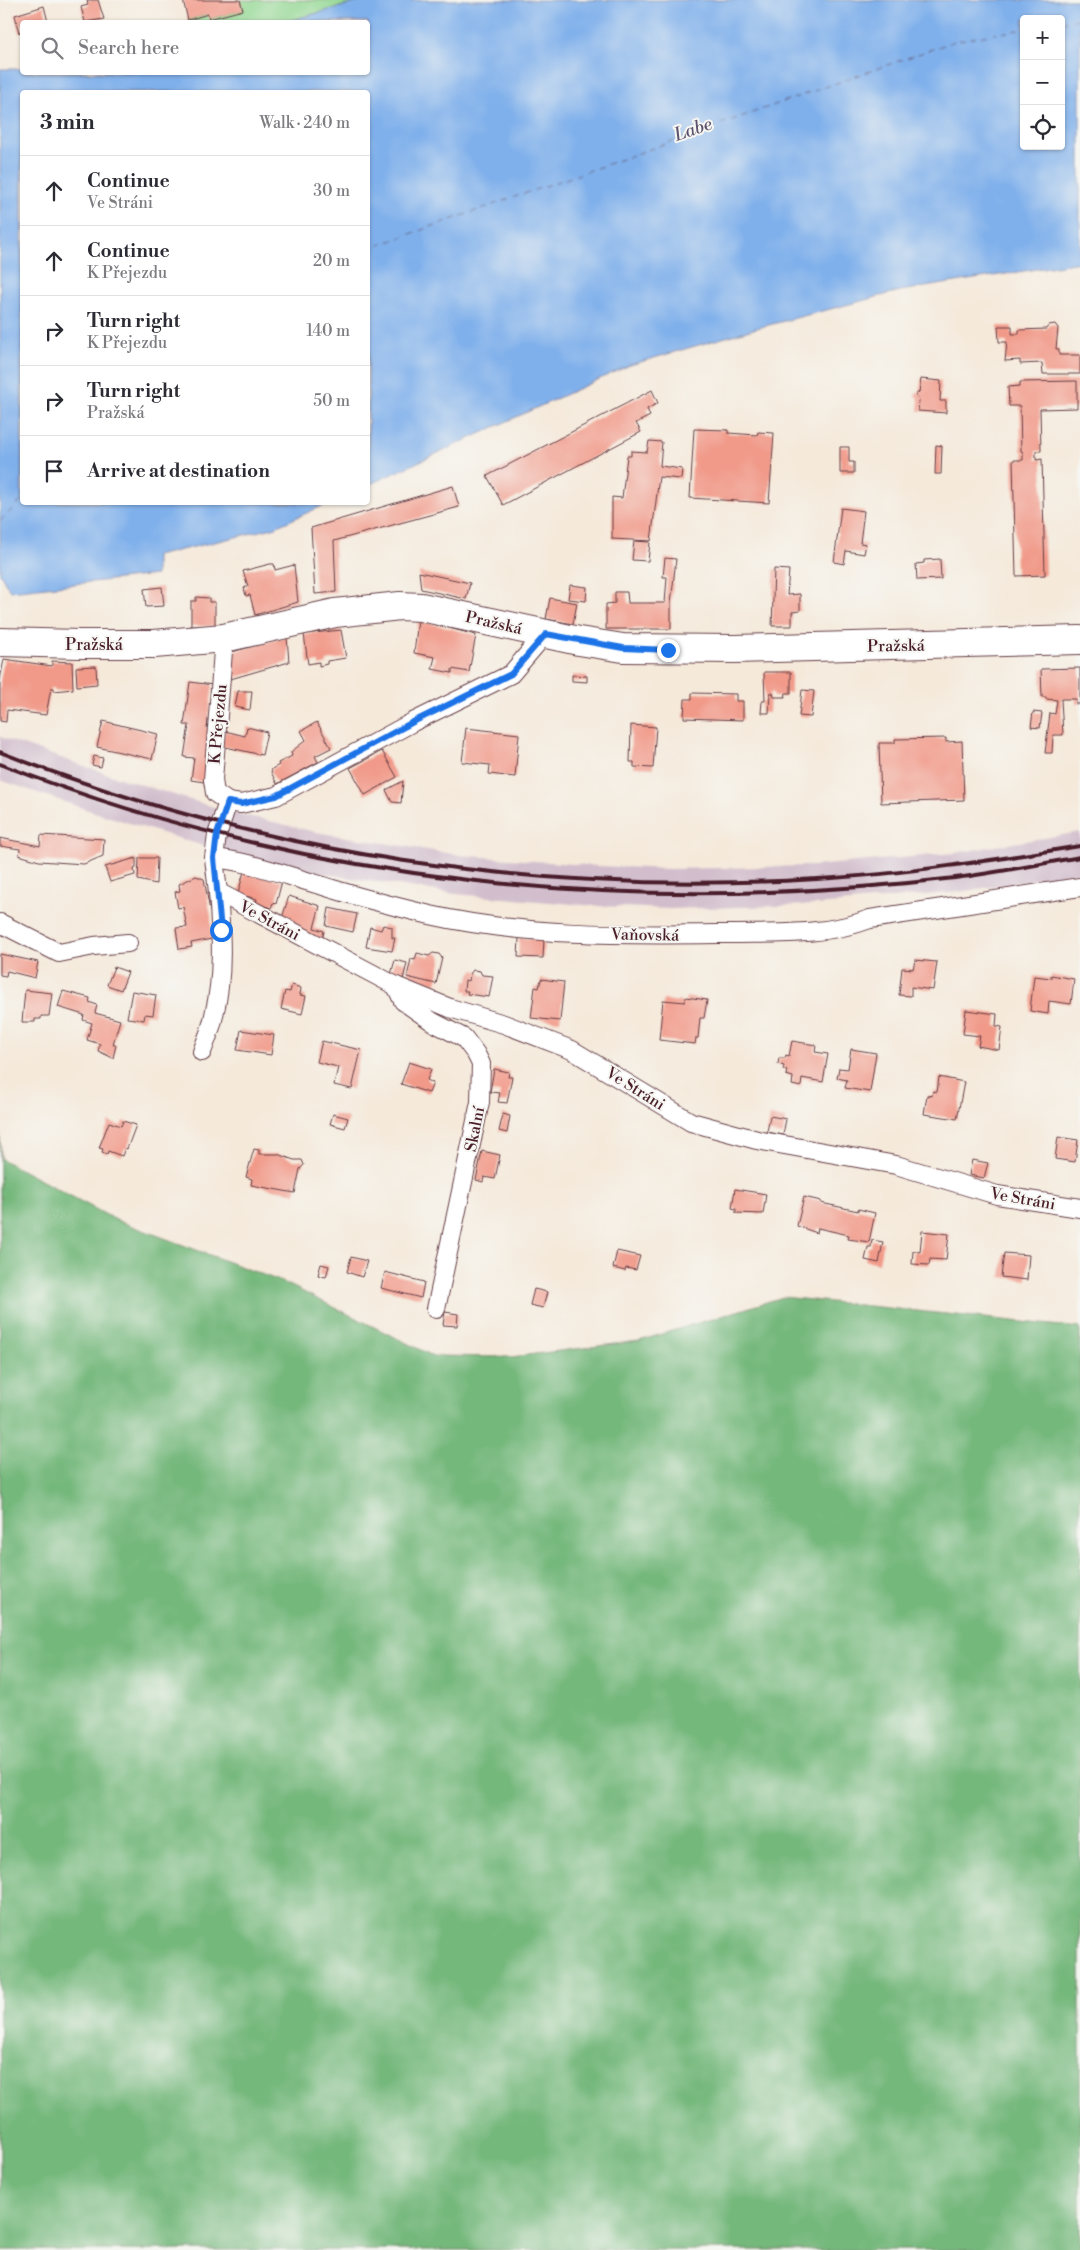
<!DOCTYPE html>
<meta charset="utf-8">
<style>
:root{--surface:#fff;--page:#f7f7f7;--text:#2b2b33;--muted:#7c7c81;--line:#e1e1e2}
body{margin:0;font-family:"Libre Bodoni",serif;background:var(--page);color:var(--text)}
.controls{position:absolute;right:15px;top:15px;display:grid;overflow:hidden;border-radius:5px;box-shadow:0 1px 4px #0004}
.controls button{width:45px;height:45px;display:grid;place-items:center;padding:0;border:0;border-bottom:1px solid var(--line);background:var(--surface);color:var(--text);font:25px sans-serif}
.stop{position:absolute;width:15px;height:15px;margin:-11px;border:4px solid #1a73e8;border-radius:50%;background:#fff}
.stop.end{background:#1a73e8;border-color:#fff;box-shadow:0 1px 5px #0008}
.list{margin:0;padding:0;list-style:none}
h2{display:flex;justify-content:space-between;align-items:center;height:65px;margin:0;padding:0 20px;font-size:21px}
h2 small{font-size:16px;font-weight:400;color:var(--muted)}
.list li{display:grid;grid-template-columns:32px 1fr auto;gap:15px;align-items:center;box-sizing:border-box;height:70px;padding:0 20px;border-top:1px solid var(--line)}
.list b{display:block;font-size:19px;white-space:nowrap}
.list p{margin:0;font-size:16px;white-space:nowrap;color:var(--muted)}
.list em{font-size:16px;font-style:normal;color:var(--muted)}
.icon{flex:none;width:28px;height:28px;fill:none;stroke:currentColor;stroke-width:2;stroke-linecap:round;stroke-linejoin:round}
.map{position:relative;flex:none;width:1080px;height:2250px;overflow:hidden}
.search{position:absolute;background:var(--surface);box-shadow:0 1px 4px #0004;left:20px;top:20px;width:350px;height:55px;display:flex;align-items:center;gap:12px;box-sizing:border-box;padding:0 18px;border-radius:5px;color:var(--muted);font-size:19px}
.panel{position:absolute;background:var(--surface);box-shadow:0 1px 4px #0004;left:20px;top:90px;width:350px;height:415px;border-radius:5px}
.map>svg:first-child{display:block}
.industrial{fill:#d1bdcc}
.green{fill:#91d791;stroke:#6e7b5e}
.forest{fill:#74b87b;stroke:#5f6c53}
.water{fill:#80b0eb;stroke:#65688b;fill-rule:evenodd}
.lines{fill:none;stroke-linecap:round;stroke-linejoin:round}
.ferry{stroke:#5d526e;stroke-width:1;stroke-dasharray:6 5;stroke-linecap:butt}
.building{fill:#f19a89}
.minor-casing{stroke:#643d45;stroke-width:20}
.primary-casing{stroke:#643d45;stroke-width:30}
.minor{stroke:#fff;stroke-width:18}
.primary{stroke:#fff;stroke-width:28}
.rail{stroke:#4a1f2b;stroke-width:4}
.route{stroke:#1a73e8;stroke-width:6}
.labels{text-anchor:middle;stroke-width:4;stroke-linejoin:round;paint-order:stroke}
.street-label{font-size:16px;fill:#4a1f2b;stroke:#f6f6f2}
.water-label{font-size:18px;font-style:italic;fill:#5d526e;stroke:#f6f6f2}
</style>
<div class="map">
<svg width="1080" height="2250" viewBox="0 0 1080 2250">
<rect width="100%" height="100%" fill="#f6f6f2"/>
<filter id="ink" filterUnits="userSpaceOnUse"><feTurbulence type="fractalNoise" baseFrequency=".02" numOctaves="2"/><feDisplacementMap in="SourceGraphic" scale="10" xChannelSelector="R" yChannelSelector="G"/><feConvolveMatrix kernelMatrix="1 2 1 2 8 2 1 2 1" color-interpolation-filters="sRGB"/></filter>
<filter id="wash" filterUnits="userSpaceOnUse"><feTurbulence type="fractalNoise" baseFrequency=".0096" numOctaves="4" result="noise"/><feDisplacementMap in="SourceGraphic" scale="20" xChannelSelector="R" yChannelSelector="G"/><feGaussianBlur stdDeviation="1.12" result="paint"/><feColorMatrix in="noise" values="0 0 0 0 0 0 0 0 0 0 0 0 0 0 0 0 0 1.4 0 .05"/><feComposite in="paint" operator="in"/></filter>
<g filter="url(#wash)">
<rect width="100%" height="100%" fill="#f5e9da"/>
<!-- industrial -->
<polygon class="industrial" points="0,737 110,775 223,810 315,832 459,855 598,866 669,869 814,866 954,853 1080,832 1080,872 959,892 817,905 669,909 596,906 455,894 307,871 213,849 97,813 3,781 0,780"/>
<!-- green -->
<polygon class="green" points="240,0 366,0 284,22 189,22 188,20 208,14 210,19 242,10"/>
<!-- forest -->
<polygon class="forest" points="0,1133 1,1159 116,1220 285,1283 433,1356 511,1357 639,1341 783,1297 1080,1328 1080,2250 0,2250"/>
<!-- water -->
<path class="water" d="M366,0h714v262l-180,29 -143,37 -127,37 -262,120v-393h-346v410l307,1 -56,25 -117,28v19l-146,16 -10,-18v-504h22v3h346v-50h-84zM1024,19h37v127h-37z"/>
<g class="lines">
<!-- ferry -->
<g class="ferry">
<polyline points="1061,22 1080,19"/>
<polyline points="368,249 955,41 1024,29"/>
<polyline points="0,521 22,500"/>
</g>
</g>
<g id="blocks">
<!-- building -->
<g class="building">
<polygon points="87,0 98,0 104,19 85,22 81,7 88,5"/>
<polygon points="183,0 240,0 243,10 209,19 208,14 188,20"/>
<polygon points="44,6 48,22 22,22 22,32 19,33 15,15"/>
<polygon points="1055,324 1058,328 1056,349 1059,349 1059,355 1080,355 1080,374 1043,374 1042,363 1020,364 1020,360 1005,361 1007,342 999,342 998,326 1012,326 1012,334 1019,334 1019,330 1046,329 1049,325"/>
<polygon points="921,379 941,381 940,401 946,401 946,413 918,411 919,400 915,395 919,392"/>
<polygon points="1077,381 1077,408 1040,409 1041,451 1036,451 1036,460 1042,459 1045,575 1016,576 1013,460 1023,460 1023,452 1021,451 1020,406 1009,406 1008,387 1020,386 1020,382"/>
<polygon points="652,390 658,403 647,409 650,416 636,423 641,432 503,505 487,476"/>
<polygon points="694,429 728,430 728,433 757,435 758,432 774,433 769,503 690,498"/>
<polygon points="649,441 662,442 660,466 682,469 681,479 659,477 651,541 612,539 612,497 622,498 627,456 631,456 631,451 647,452"/>
<polygon points="936,445 942,446 941,474 935,474"/>
<polygon points="840,447 849,447 849,462 854,462 854,473 840,473"/>
<polygon points="453,486 459,507 334,541 336,592 315,594 311,528"/>
<polygon points="841,508 864,511 860,543 866,544 864,554 846,551 844,564 834,562"/>
<polygon points="634,541 650,542 648,561 632,560"/>
<polygon points="665,558 676,559 671,603 671,629 606,629 606,604 615,603 615,592 627,592 628,603 665,603 667,577 663,577"/>
<polygon points="940,559 941,579 917,580 916,564 924,563 924,560"/>
<polygon points="270,564 274,564 275,570 294,565 298,602 255,615 250,595 246,596 244,588 248,586 243,571"/>
<polygon points="774,569 789,570 787,595 800,594 800,611 792,612 792,626 772,626"/>
<polygon points="419,572 470,583 466,599 421,589"/>
<polygon points="570,585 587,587 586,601 568,599"/>
<polygon points="162,587 164,606 146,607 144,589"/>
<polygon points="196,597 209,598 209,602 215,602 215,626 191,626 191,601 196,601"/>
<polygon points="550,598 577,603 573,624 546,619"/>
<polygon points="418,620 476,635 469,672 452,669 452,673 432,669 435,657 414,653"/>
<polygon points="341,630 346,658 327,661 327,664 319,666 319,662 308,664 304,634"/>
<polygon points="287,637 289,662 227,680 228,653"/>
<polygon points="4,659 52,666 52,661 72,662 73,689 54,691 54,688 51,688 46,715 7,710 6,722 0,721 0,681"/>
<polygon points="96,666 97,684 77,686 76,667"/>
<polygon points="1080,668 1080,704 1076,704 1076,699 1061,699 1063,735 1053,735 1052,753 1045,753 1050,713 1055,714 1057,700 1046,699 1046,697 1042,697 1041,669"/>
<polygon points="764,672 791,672 791,693 786,693 785,697 774,697 773,693 770,693 769,713 761,713 762,701 765,701"/>
<polygon points="572,675 587,676 587,682 572,681"/>
<polygon points="190,682 213,685 207,728 211,729 204,782 191,780 194,758 184,757 189,725 184,725"/>
<polygon points="802,690 814,691 811,717 799,716"/>
<polygon points="238,691 252,691 250,710 235,707"/>
<polygon points="692,693 736,694 736,701 743,701 743,720 684,718 685,699 692,699"/>
<polygon points="1033,712 1042,713 1040,728 1031,727"/>
<polygon points="103,721 158,734 152,759 97,747"/>
<polygon points="317,722 331,748 315,756 318,762 277,784 271,772 272,769 279,765 278,763 292,756 291,752 306,740 301,731"/>
<polygon points="631,725 656,727 653,768 634,767 634,762 630,762"/>
<polygon points="247,727 267,732 262,755 221,746 225,731 245,736"/>
<polygon points="466,728 519,734 515,777 489,774 490,765 462,762"/>
<polygon points="946,738 946,742 962,741 964,800 881,803 879,743 895,743 895,739"/>
<polygon points="382,751 397,777 365,795 350,768"/>
<polygon points="94,756 103,758 101,767 92,765"/>
<polygon points="403,781 401,803 392,802 386,790"/>
<polygon points="41,835 104,839 103,856 84,864 39,861 19,855 20,849 0,846 0,838 40,846"/>
<polygon points="136,858 136,868 134,869 135,875 110,882 105,867"/>
<polygon points="139,858 157,858 156,884 138,880"/>
<polygon points="244,871 282,881 276,904 273,903 271,908 256,904 257,899 238,894"/>
<polygon points="196,876 204,879 211,916 212,939 191,943 192,947 179,949 176,928 187,927 183,907 178,908 175,892 180,891 179,884"/>
<polygon points="289,896 320,906 314,928 324,931 322,941 281,921"/>
<polygon points="329,908 357,914 353,932 326,926"/>
<polygon points="383,925 392,927 392,938 395,938 392,951 366,947 370,927 381,930"/>
<polygon points="519,938 544,939 543,958 518,957"/>
<polygon points="417,953 429,956 433,953 439,954 442,958 436,984 407,977 411,959 415,960"/>
<polygon points="0,954 38,962 35,978 7,971 6,976 0,975"/>
<polygon points="395,960 407,963 402,984 390,978"/>
<polygon points="915,960 937,962 933,990 911,987 911,996 899,995 902,968 913,969"/>
<polygon points="114,967 128,972 121,990 107,985"/>
<polygon points="473,970 480,971 482,975 493,976 489,997 467,994 468,991 464,991 465,980 469,981 470,974"/>
<polygon points="1051,975 1074,979 1071,1004 1049,1001 1048,1014 1030,1011 1034,976 1051,978"/>
<polygon points="541,979 564,982 560,1021 531,1018 535,987 539,988"/>
<polygon points="292,985 301,988 300,995 306,996 302,1014 281,1009 285,991 290,992"/>
<polygon points="25,990 52,993 49,1016 41,1016 41,1019 35,1019 35,1022 22,1022"/>
<polygon points="63,991 90,998 89,1002 97,1005 95,1013 120,1020 113,1044 116,1045 113,1058 98,1051 100,1044 87,1040 92,1023 83,1020 84,1015 58,1007"/>
<polygon points="132,991 156,995 153,1015 145,1014 144,1020 127,1018"/>
<polygon points="686,997 707,1000 704,1018 700,1018 698,1038 696,1038 695,1044 659,1040 663,1000 685,1002"/>
<polygon points="966,1010 997,1014 996,1026 1002,1027 999,1050 978,1046 980,1036 963,1034"/>
<polygon points="241,1030 274,1035 271,1055 237,1050"/>
<polygon points="322,1041 361,1050 352,1089 334,1085 338,1067 317,1062"/>
<polygon points="792,1041 816,1045 815,1052 828,1054 823,1082 802,1078 801,1087 792,1085 793,1077 786,1075 787,1070 783,1070 784,1066 778,1064 779,1058 785,1058 786,1055 789,1056"/>
<polygon points="851,1049 876,1053 870,1092 845,1088 847,1080 837,1078 839,1068 848,1069"/>
<polygon points="409,1062 431,1069 427,1080 433,1083 429,1093 401,1084"/>
<polygon points="494,1069 509,1072 508,1077 512,1077 507,1103 498,1102 500,1093 490,1092"/>
<polygon points="939,1077 964,1082 957,1119 924,1114 927,1095 932,1096 933,1091 937,1092"/>
<polygon points="333,1114 348,1118 345,1128 330,1124"/>
<polygon points="503,1114 510,1116 507,1133 499,1131"/>
<polygon points="770,1116 786,1119 783,1135 767,1132"/>
<polygon points="123,1121 136,1125 127,1149 125,1148 122,1156 108,1151 107,1154 102,1152 103,1149 99,1148 109,1122 121,1126"/>
<polygon points="1058,1137 1078,1140 1075,1162 1055,1159"/>
<polygon points="254,1149 259,1150 259,1154 277,1154 294,1160 302,1160 304,1165 300,1169 295,1193 251,1185 252,1179 246,1177"/>
<polygon points="482,1151 500,1155 495,1179 484,1177 483,1182 476,1180"/>
<polygon points="972,1160 988,1163 984,1178 969,1175"/>
<polygon points="735,1189 766,1194 763,1214 736,1213 736,1209 732,1208"/>
<polygon points="804,1197 821,1201 821,1203 858,1211 858,1209 875,1213 869,1242 848,1239 849,1235 818,1228 817,1233 797,1226"/>
<polygon points="922,1231 949,1234 946,1260 930,1259 929,1265 912,1264 913,1251 920,1252"/>
<polygon points="872,1240 883,1242 879,1263 865,1260 868,1247 871,1247"/>
<polygon points="617,1251 640,1256 636,1270 626,1268 625,1271 613,1268"/>
<polygon points="1004,1253 1029,1255 1027,1280 1001,1277"/>
<polygon points="351,1257 367,1261 362,1277 347,1272"/>
<polygon points="321,1264 329,1266 326,1277 318,1275"/>
<polygon points="385,1272 424,1282 421,1298 381,1288"/>
<polygon points="534,1289 547,1292 543,1308 530,1305"/>
<polygon points="445,1312 458,1314 457,1326 443,1325"/>
</g>
</g>
</g>
<g filter="url(#ink)">
<use href="#blocks" fill-opacity="0" stroke="#643d45" stroke-width="1"/>
<g class="lines">
<!-- minor casing -->
<g class="minor-casing">
<g id="minor">
<polyline points="224,638 213,780 215,793 228,802 241,804 276,796 413,722 511,674 545,634"/>
<polyline points="228,802 217,835 214,858 218,892 396,986 450,1008 504,1024 572,1050 691,1122 757,1140 896,1165 997,1195 1080,1208"/>
<path d="M214,858c37,4 71,17 106,27 37,12 73,21 110,30 97,22 199,20 298,19 48,-1 97,2 142,-15l210,-32"/>
<polyline points="0,923 59,953 94,946 128,943"/>
<polyline points="396,986 403,1001 433,1022 464,1038 476,1054 481,1064 480,1102 436,1309"/>
<path d="M202,1052c4,-12 10,-24 12,-37 10,-39 7,-83 4,-123"/>
</g>
</g>
<!-- primary casing -->
<g class="primary-casing">
<polyline id="primary" points="0,642 80,644 154,644 224,638 335,613 400,606 421,607 579,641 623,648 735,649 1080,640"/>
</g>
<!-- minor -->
<use href="#minor" class="minor"/>
<!-- primary -->
<use href="#primary" class="primary"/>
<!-- rail -->
<g class="rail">
<path d="M0,752c260,103 538,144 817,127 89,-5 176,-19 263,-33"/>
<path d="M0,764c305,120 630,152 955,114 42,-5 83,-14 125,-21"/>
</g>
</g>
</g>
<g class="lines" filter="url(#ink)">
<!-- route -->
<polyline class="route" points="221,930 214,858 217,834 228,802 241,804 276,796 413,722 511,674 546,634 623,648 668,650"/>
</g>
<g class="labels">
<!-- street labels -->
<g class="street-label">
<text transform="translate(494 622) rotate(13)" y="6">Pražská</text>
<text x="94" y="650">Pražská</text>
<text transform="translate(896 645) rotate(-1)" y="6">Pražská</text>
<text transform="translate(217 724) rotate(-85)" y="6">K Přejezdu</text>
<text transform="translate(270 920) rotate(28)" y="6">Ve Stráni</text>
<text transform="translate(645 934) rotate(1)" y="6">Vaňovská</text>
<text transform="translate(636 1088) rotate(32)" y="6">Ve Stráni</text>
<text transform="translate(474 1129) rotate(-79)" y="6">Skalní</text>
<text transform="translate(1023 1198) rotate(10)" y="6">Ve Stráni</text>
</g>
<!-- water labels -->
<g class="water-label">
<text transform="translate(693 129) rotate(-19)" y="6">Labe</text>
</g>
</g>
</svg>
<div class="controls">
<button>+</button>
<button>−</button>
<button><svg class="icon" aria-label="locate" viewBox="0 0 24 24"><circle cx="12" cy="12" r="6"/><path d="M12 2v4M12 18v4M2 12h4M18 12h4"/></svg></button>
</div>
<div class="stop" style="left:221px;top:930px"></div>
<div class="stop end" style="left:668px;top:650px"></div>
<div class="search"><svg class="icon" aria-label="search" viewBox="0 0 24 24"><circle cx="10" cy="10" r="6"/><path d="M15 15l6 6"/></svg>Search here</div>
<section class="panel">
<h2>3 min<small>Walk · 240 m</small></h2>
<ul class="list">
<li><svg class="icon" aria-label="ahead" viewBox="0 0 24 24"><path d="M12 20V5M6 11l6-6 6 6"/></svg><div><b>Continue</b><p>Ve Stráni</p></div><em>30 m</em></li>
<li><svg class="icon" aria-label="ahead" viewBox="0 0 24 24"><path d="M12 20V5M6 11l6-6 6 6"/></svg><div><b>Continue</b><p>K Přejezdu</p></div><em>20 m</em></li>
<li><svg class="icon" aria-label="right" viewBox="0 0 24 24"><path d="M7 20v-9h11M14 6l5 5-5 5"/></svg><div><b>Turn right</b><p>K Přejezdu</p></div><em>140 m</em></li>
<li><svg class="icon" aria-label="right" viewBox="0 0 24 24"><path d="M7 20v-9h11M14 6l5 5-5 5"/></svg><div><b>Turn right</b><p>Pražská</p></div><em>50 m</em></li>
<li><svg class="icon" aria-label="arrive" viewBox="0 0 24 24"><path d="M6 21V4h12l-3 4 3 4H6"/></svg><div><b>Arrive at destination</b></div></li>
</ul>
</section>
</div>
